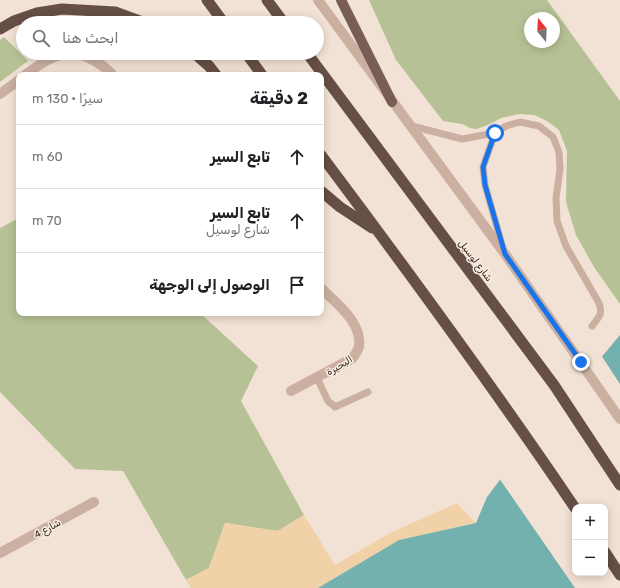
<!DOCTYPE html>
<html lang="ar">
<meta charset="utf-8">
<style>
:root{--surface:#fff;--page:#f6f6f6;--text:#202124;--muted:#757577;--line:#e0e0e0}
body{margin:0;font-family:Rubik,"Noto Sans Arabic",sans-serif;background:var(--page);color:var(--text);direction:rtl}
.controls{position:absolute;right:12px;bottom:12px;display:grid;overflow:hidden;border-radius:8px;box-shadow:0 2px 10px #0003}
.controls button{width:36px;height:36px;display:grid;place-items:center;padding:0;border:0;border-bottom:1px solid var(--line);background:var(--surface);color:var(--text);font:20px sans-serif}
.compass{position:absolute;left:524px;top:12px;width:36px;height:36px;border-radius:50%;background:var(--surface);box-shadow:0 2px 10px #0003;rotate:342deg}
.stop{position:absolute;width:12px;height:12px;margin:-9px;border:3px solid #1a73e8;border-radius:50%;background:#fff}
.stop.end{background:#1a73e8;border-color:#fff;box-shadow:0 1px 4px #0008}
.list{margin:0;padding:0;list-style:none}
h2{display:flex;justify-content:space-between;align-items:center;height:52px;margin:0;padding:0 16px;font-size:17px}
h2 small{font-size:13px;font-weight:400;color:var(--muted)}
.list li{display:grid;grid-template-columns:26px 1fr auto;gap:12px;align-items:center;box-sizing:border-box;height:64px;padding:0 16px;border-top:1px solid var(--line)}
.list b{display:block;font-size:15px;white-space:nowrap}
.list p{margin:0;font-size:13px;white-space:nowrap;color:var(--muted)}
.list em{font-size:13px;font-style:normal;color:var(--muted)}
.icon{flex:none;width:22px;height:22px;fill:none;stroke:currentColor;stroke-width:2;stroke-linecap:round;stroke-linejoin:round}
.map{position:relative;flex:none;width:620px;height:588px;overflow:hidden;direction:ltr}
.search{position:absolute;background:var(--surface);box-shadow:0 2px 10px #0003;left:16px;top:16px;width:308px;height:44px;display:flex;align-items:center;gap:10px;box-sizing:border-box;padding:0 14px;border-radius:22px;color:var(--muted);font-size:15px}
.panel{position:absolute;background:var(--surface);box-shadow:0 2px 10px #0003;left:16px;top:72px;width:308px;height:244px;border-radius:8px;direction:rtl}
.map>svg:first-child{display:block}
.green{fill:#b6c295;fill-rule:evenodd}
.sand{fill:#f1d2a8}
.water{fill:#72b1ae;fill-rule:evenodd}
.pier{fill:#f2e2d5;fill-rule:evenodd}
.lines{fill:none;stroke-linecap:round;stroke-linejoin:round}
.service{stroke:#cbb0a1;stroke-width:7}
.minor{stroke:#cbb0a1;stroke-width:10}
.tertiary{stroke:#cbb0a1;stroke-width:10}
.primary{stroke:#775d54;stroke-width:10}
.trunk{stroke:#664f47;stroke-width:11}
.route{stroke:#1a73e8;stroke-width:5}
.labels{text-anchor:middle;stroke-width:3;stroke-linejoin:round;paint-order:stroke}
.street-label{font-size:10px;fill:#342824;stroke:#faede1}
</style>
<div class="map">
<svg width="620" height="588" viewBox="0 0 620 588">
<rect width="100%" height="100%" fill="#f2e2d5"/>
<!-- green -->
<g class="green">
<path d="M369,0h178l73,101v203l-26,-37 -18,-32 -10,-33 1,-51 -8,-21 -12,-9 -13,-6 -15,-1 -18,4 -11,6 -13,5 -7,-1 -8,-4 -19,-3 -47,-61zM530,18h24v24h-24z"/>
<polygon points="4,37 28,61 0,82 0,40"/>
<polygon points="19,218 19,313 200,313 258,366 241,401 304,515 278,531 225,523 209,568 186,580 123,471 75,469 0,392 0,228"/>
</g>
<!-- sand -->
<polygon class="sand" points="457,503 476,523 399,540 318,588 191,588 186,580 209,568 225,523 278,531 304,515 335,565 390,533"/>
<!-- water -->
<path class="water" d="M620,335v253h-302l81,-48 77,-17 11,-26 18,-24zM575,507h30v66h-30z"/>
<!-- pier -->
<path class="pier" d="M601,355l19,29v204h-45l-76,-110zM575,507h30v66h-30z"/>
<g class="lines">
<!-- service -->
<g class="service">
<path d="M412,126l50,13 33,-6 11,-7 14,-4 19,4 14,11 6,15 1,17 -4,29 1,23 9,25 33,57c4,11 0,14 -7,23"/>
<polyline points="495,133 483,167 485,185 503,248"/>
<polyline points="317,378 328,401 335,407 368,392"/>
</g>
<!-- minor -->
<g class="minor">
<path d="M74,53c15,3 28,11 39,22"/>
<path d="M25,75c14,-10 28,-21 46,-22"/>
<polyline points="0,94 19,80"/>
<path d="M291,391l62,-33c2,-4 5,-7 6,-11 4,-24 -23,-44 -38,-59"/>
<polyline points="0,553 94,502"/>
</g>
<!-- tertiary -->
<polyline class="tertiary" points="318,0 505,254 620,419"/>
<!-- primary -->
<polyline class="primary" points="341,0 392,102"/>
<!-- trunk -->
<g class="trunk">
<polyline points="207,0 224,23"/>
<polyline points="267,0 284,23"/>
<polyline points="0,29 14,21 37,13 62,9 115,12 145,23"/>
<polyline points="194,53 209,66 216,75"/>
<polyline points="246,53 262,75"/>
<polyline points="307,53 554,385 620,485"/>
<path d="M321,155c87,116 173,233 254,353"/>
<polyline points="321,191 340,207 372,228"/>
<polyline points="605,552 620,575"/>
</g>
</g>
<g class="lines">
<!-- route -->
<polyline class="route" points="495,133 483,167 485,185 505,254 581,362"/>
</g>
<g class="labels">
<!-- street labels -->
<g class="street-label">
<text transform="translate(476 260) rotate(53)" y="4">شارع لوسيل</text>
<text transform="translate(339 365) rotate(-31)" y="4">البحيرة</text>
<text transform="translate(47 528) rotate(-29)" y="4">شارع 4</text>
</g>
</g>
</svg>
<div class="controls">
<button>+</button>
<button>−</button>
</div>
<svg class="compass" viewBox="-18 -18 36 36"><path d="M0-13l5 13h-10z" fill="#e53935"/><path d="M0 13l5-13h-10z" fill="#757577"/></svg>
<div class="stop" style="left:495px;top:133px"></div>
<div class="stop end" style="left:581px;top:362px"></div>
<div class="search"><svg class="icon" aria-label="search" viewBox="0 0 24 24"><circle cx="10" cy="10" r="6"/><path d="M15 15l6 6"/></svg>ابحث هنا</div>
<section class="panel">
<h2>2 دقيقة<small>سيرًا · 130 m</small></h2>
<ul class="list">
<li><svg class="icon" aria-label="ahead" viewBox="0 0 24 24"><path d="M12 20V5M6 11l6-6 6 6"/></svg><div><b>تابع السير</b></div><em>60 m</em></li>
<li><svg class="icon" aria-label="ahead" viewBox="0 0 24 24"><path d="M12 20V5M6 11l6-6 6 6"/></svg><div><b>تابع السير</b><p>شارع لوسيل</p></div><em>70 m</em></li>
<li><svg class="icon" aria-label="arrive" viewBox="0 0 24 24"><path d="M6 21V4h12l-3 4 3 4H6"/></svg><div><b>الوصول إلى الوجهة</b></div></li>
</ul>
</section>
</div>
